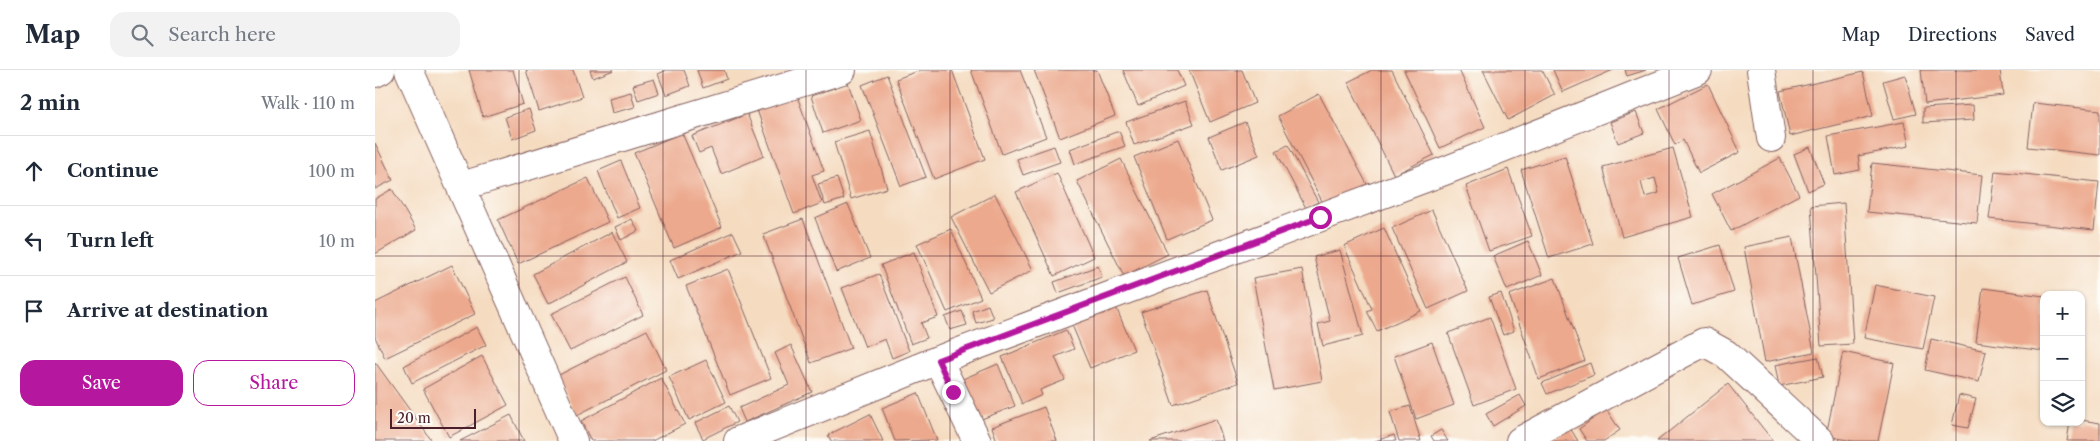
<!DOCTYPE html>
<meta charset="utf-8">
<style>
:root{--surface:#fff;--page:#f2f2f3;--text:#1f2937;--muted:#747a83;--line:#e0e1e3;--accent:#b5179e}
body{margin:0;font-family:"Libre Caslon Text",serif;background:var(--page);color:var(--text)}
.controls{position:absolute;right:15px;bottom:15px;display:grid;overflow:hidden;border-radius:10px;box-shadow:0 1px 4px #0004}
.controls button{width:45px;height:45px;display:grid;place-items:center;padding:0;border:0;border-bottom:1px solid var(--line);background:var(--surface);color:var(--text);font:25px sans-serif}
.scale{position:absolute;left:15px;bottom:12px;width:86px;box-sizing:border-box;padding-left:5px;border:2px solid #4a1f2b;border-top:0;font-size:14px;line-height:18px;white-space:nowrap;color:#4a1f2b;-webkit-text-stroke:4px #fdfcf7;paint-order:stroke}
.stop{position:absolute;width:15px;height:15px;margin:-11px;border:4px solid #b5179e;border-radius:50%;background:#fff}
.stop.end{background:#b5179e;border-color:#fff;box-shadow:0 1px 5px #0008}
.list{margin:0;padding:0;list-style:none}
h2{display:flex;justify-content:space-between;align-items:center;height:65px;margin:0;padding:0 20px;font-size:21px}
h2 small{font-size:16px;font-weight:400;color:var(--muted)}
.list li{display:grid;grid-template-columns:32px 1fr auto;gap:15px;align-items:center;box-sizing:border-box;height:70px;padding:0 20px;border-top:1px solid var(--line)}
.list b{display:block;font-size:19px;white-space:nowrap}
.list em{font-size:16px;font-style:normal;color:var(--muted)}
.actions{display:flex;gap:10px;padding:15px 20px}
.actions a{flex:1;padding:11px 0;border:1px solid var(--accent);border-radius:15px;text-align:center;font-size:18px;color:var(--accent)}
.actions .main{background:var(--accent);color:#fff}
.icon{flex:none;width:28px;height:28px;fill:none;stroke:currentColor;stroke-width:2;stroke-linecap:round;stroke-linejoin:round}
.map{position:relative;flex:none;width:1725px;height:371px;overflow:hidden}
header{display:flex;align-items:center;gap:30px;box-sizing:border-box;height:70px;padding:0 25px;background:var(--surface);border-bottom:1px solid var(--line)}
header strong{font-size:24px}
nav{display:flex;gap:28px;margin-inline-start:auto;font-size:18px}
.search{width:350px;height:45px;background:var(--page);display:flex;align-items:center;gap:12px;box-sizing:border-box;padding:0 18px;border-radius:15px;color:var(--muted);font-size:19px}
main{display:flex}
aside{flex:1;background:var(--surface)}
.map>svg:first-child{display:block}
.building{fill:#eca98d;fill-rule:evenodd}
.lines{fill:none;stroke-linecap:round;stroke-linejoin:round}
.minor-casing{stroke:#866160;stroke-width:30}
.minor{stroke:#fff;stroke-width:28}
.route{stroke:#b5179e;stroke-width:6}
.grid{fill:none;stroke:#4a1f2b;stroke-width:1;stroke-opacity:0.55}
</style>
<header>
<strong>Map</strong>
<div class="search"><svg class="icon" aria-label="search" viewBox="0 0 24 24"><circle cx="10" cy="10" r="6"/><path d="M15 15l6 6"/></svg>Search here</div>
<nav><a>Map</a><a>Directions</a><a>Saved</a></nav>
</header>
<main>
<aside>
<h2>2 min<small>Walk · 110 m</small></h2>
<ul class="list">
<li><svg class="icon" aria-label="ahead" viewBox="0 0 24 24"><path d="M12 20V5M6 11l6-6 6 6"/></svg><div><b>Continue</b></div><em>100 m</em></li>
<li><svg class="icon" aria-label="left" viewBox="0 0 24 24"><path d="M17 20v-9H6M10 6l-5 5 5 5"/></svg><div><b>Turn left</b></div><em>10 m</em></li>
<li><svg class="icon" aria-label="arrive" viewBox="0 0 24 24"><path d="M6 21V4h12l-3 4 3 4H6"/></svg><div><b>Arrive at destination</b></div></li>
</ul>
<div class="actions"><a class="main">Save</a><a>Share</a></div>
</aside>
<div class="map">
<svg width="1725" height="371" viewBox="0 0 1725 371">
<rect width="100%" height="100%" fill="#fdfcf7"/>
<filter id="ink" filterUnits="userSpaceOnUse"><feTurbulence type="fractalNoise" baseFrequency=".02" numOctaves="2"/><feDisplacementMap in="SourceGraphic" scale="10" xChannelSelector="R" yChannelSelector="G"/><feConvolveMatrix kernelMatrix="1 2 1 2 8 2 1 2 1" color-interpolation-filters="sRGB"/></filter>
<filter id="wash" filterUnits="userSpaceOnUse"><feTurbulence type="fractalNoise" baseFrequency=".0096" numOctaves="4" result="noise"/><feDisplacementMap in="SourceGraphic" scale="20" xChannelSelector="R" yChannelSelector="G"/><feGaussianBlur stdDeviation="1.12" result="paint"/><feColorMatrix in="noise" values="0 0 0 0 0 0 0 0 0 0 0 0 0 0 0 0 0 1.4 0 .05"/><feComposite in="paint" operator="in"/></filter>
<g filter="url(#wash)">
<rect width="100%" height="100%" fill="#f5dcc1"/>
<g id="blocks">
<!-- building -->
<g class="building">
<polygon points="94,0 138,0 148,34 108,47"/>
<polygon points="151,0 198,0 207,27 164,41"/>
<polygon points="215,0 239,0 218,8"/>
<polygon points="292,0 309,0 315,16 291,25 283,4"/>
<polygon points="322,0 349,0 352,9 328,18"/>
<polygon points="546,0 577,0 610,89 559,109 521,9"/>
<polygon points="596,0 645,0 671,67 627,84"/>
<polygon points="659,0 722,0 740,46 685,68"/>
<polygon points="748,0 802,0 809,16 763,36"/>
<polygon points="814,0 867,0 880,33 835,52"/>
<polygon points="997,0 1017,0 1059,85 1019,105 973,12"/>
<polygon points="1029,0 1084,0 1110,57 1065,78"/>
<polygon points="1108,0 1167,0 1180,25 1133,50"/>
<polygon points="1178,0 1238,0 1188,22"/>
<polygon points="1250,0 1271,0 1252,6"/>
<polygon points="1546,0 1625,0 1628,25 1550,34"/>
<polygon points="1488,2 1498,46 1415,66 1405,21"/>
<polygon points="512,5 551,107 526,116 487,15"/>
<polygon points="1530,5 1541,44 1519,49 1508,11"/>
<polygon points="279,9 284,23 263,30 258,15"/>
<polygon points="473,13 486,50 448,63 436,26"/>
<polygon points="1333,14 1365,82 1324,103 1308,70 1300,75 1283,39"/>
<polygon points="256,22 260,37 237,43 234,28"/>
<polygon points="944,24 992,114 950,137 903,46"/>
<polygon points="422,26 449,101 437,105 447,133 419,144 382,40"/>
<polygon points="810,31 819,54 759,75 751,52"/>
<polygon points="1658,33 1725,40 1725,85 1653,77"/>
<polygon points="1598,35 1599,50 1548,53 1548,38"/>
<polygon points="154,39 161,60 137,69 130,47"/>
<polygon points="1261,42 1269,63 1243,73 1235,52"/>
<polygon points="372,44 389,86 346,104 336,78 324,83 317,66"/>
<polygon points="870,52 884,85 847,100 834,67"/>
<polygon points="1529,52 1534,76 1483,86 1485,100 1460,105 1453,66"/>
<polygon points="495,61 512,118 476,129 459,72"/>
<polygon points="744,61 750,76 700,94 695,79"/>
<polygon points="307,63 347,157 299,178 259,83"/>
<polygon points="803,69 837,150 792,169 759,87"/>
<polygon points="0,73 18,110 0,119"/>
<polygon points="913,75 943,132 931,138 901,81"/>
<polygon points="679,76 685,92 648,105 642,89"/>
<polygon points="1435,77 1449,114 1433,121 1419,84"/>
<path d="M1298,78l20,69 -71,20 -19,-70zM1280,108l4,15 -14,4 -4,-15z"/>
<polygon points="1190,86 1218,174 1174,188 1146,100"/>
<polygon points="1405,88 1424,125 1356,161 1337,124"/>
<polygon points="746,89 793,184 749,206 702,111"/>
<polygon points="246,91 265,138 242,148 223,101"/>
<polygon points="1497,93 1607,105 1602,153 1492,142"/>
<polygon points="1133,99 1157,166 1114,181 1091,116"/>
<polygon points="1620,101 1724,112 1719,160 1614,149"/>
<polygon points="682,103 719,187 679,206 641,122"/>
<polygon points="213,108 233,152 143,194 123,150"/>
<polygon points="462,108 469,129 450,135 443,114"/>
<polygon points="17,119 41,160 0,184 0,129"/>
<polygon points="620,124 658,200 614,222 576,147"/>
<polygon points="1469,133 1478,274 1446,276 1436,136"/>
<polygon points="473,134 495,188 461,202 440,148"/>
<polygon points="1057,140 1093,221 1053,239 1017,158"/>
<polygon points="257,149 263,161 246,170 240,157"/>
<polygon points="428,149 476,278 436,293 388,164"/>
<polygon points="1009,158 1046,241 1002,261 992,241 997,239 969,176"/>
<polygon points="576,159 606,228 572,242 542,174"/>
<polygon points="237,162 252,192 173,234 158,204"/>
<polygon points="358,162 367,181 303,209 295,190"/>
<polygon points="1417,167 1439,282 1390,292 1369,177"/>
<polygon points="1153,171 1167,205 1132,220 1118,186"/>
<polygon points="1345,175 1359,222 1317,235 1303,188"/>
<polygon points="965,180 988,266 948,276 943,254 955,251 939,187"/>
<polygon points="539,182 563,247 546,253 552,268 536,274 506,195"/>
<polygon points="77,195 100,244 10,288 0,267 0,233"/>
<polygon points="723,196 727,207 683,223 679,212"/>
<polygon points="353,199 396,308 355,325 311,216"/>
<polygon points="927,199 947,311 899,320 878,208"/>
<polygon points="504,204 534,281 517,288 510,269 490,277 467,218"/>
<polygon points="250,207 268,245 195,281 176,244"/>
<polygon points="1180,208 1210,291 1164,309 1134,225"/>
<polygon points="1500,215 1559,227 1548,279 1489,268"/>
<polygon points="1608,218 1669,226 1669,281 1601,272"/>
<polygon points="832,220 863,313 798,335 766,242"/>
<polygon points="1126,223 1139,261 1128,265 1114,227"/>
<polygon points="613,235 618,248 601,253 597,241"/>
<polygon points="741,237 759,280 715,298 697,255"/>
<polygon points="587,241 592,255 575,260 570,247"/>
<polygon points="1115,247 1141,319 1099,335 1073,263"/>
<polygon points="102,257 111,275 37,313 29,296"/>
<polygon points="272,260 291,300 202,345 182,306"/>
<polygon points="691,260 699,279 680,287 690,310 665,320 667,325 647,334 627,287"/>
<polygon points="1556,269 1611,281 1604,312 1550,300"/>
<polygon points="1057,272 1079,335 1041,349 1019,286"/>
<polygon points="416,275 437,322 370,352 364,338 414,315 400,283"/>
<polygon points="1468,282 1519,293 1503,371 1478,371 1451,366"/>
<polygon points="107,286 133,335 74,367 48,319"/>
<polygon points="1443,287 1448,307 1404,316 1400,295"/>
<polygon points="331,290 351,332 314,350 294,307"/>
<polygon points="0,292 57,371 0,371"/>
<polygon points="1215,293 1219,305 1172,324 1167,313"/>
<polygon points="623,294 640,336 599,352 583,311"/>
<polygon points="286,308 310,354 277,371 216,371 206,351"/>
<polygon points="1353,314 1398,371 1282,371"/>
<polygon points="543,323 562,370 520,371 507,338"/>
<polygon points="1145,325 1151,336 1118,356 1111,344"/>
<polygon points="1584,325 1601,329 1593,358 1577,355"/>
<polygon points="354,336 362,352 328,369 320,353"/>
<polygon points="1035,336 1046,371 1024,371 1015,342"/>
<polygon points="669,337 682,371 622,371 617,357"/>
<polygon points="1231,339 1245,360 1229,371 1212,371 1204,359"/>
<polygon points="495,344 508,371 456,371 453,365"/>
<polygon points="136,345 149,371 85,371"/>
<polygon points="841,349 848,371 775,371"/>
<polygon points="1706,350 1725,353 1725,371 1692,371 1695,352 1706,352"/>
<polygon points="1195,358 1203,371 1175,371"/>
<polygon points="1066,360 1073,371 1059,371 1056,366"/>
<polygon points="1019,365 1021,371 1000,371"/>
</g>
</g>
</g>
<g filter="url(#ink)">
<use href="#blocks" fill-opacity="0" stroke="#866160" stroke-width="1"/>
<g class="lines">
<!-- minor casing -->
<g class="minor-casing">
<g id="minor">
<polyline points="34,0 198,371"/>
<polyline points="1386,0 1396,68"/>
<polyline points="0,3 6,0"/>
<polyline points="87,116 467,0"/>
<polyline points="563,290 602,371"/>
<polyline points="363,371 563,290 1072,100 1323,0"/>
<polyline points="1145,371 1329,272 1351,284 1445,371"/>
</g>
</g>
<!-- minor -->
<use href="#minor" class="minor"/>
</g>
</g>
<g class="lines" filter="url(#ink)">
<!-- route -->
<polyline class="route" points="578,322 563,290 945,147"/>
</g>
<!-- grid -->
<path class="grid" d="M144,0v371M288,0v371M431,0v371M575,0v371M719,0v371M862,0v371M1006,0v371M1150,0v371M1294,0v371M1438,0v371M1581,0v371M0,186h1725"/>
</svg>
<div class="controls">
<button>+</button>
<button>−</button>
<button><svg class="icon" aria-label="layers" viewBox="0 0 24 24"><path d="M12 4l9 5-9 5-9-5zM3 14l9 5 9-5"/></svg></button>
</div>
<div class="scale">20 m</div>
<div class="stop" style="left:945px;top:147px"></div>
<div class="stop end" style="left:578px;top:322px"></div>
</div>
</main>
